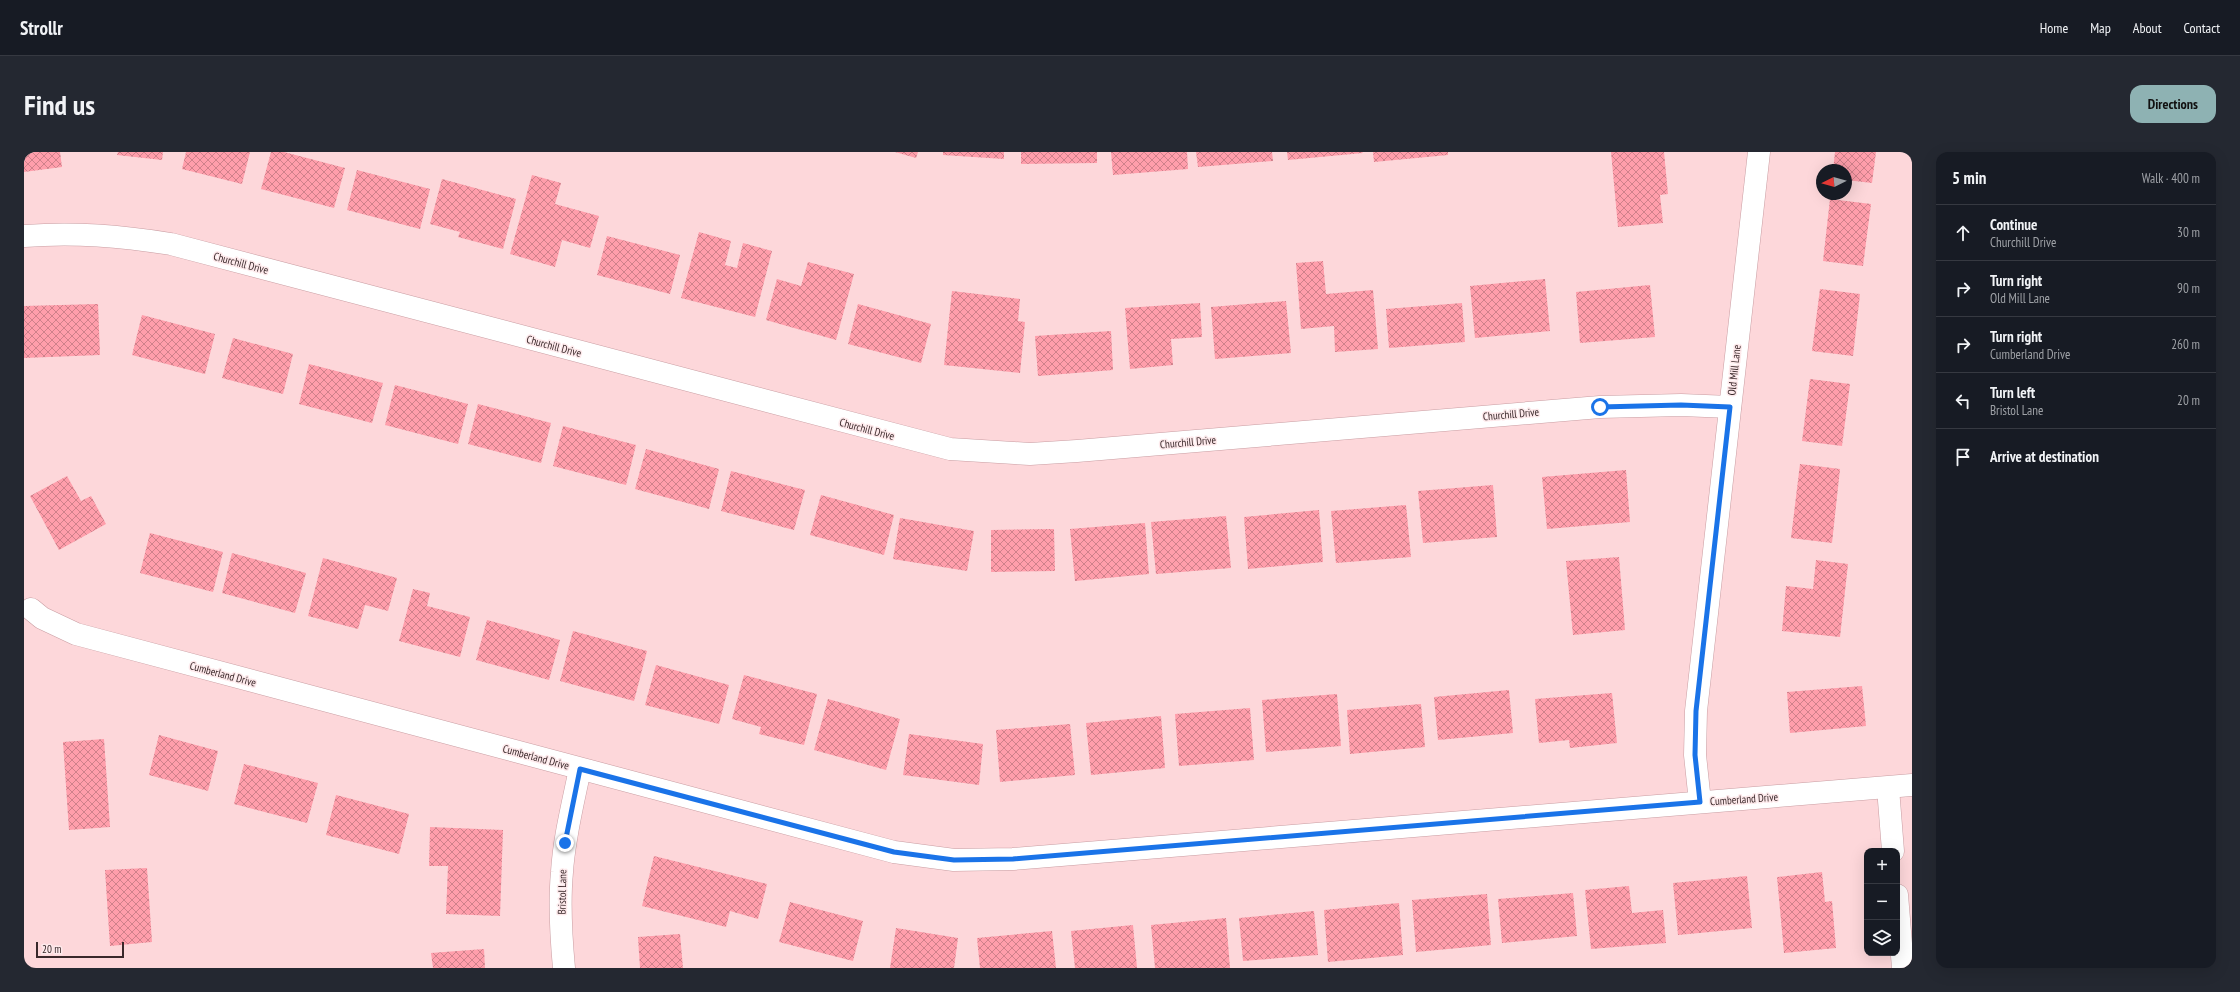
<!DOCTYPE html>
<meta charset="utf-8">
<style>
:root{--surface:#171b24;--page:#242831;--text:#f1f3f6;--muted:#9ea1a6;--line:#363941;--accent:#8eb2b3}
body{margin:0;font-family:"PT Sans Narrow",sans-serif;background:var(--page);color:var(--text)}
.controls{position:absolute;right:12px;bottom:12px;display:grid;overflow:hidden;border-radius:8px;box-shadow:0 4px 16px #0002}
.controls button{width:36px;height:36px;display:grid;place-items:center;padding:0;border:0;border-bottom:1px solid var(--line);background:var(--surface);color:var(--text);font:20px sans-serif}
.compass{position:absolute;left:1792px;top:12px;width:36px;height:36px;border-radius:50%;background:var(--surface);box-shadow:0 4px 16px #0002;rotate:265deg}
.scale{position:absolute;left:12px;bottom:10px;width:88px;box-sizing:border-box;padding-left:4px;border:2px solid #39282a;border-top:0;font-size:11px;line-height:14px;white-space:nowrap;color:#39282a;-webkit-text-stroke:3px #fde9eb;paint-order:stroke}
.stop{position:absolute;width:12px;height:12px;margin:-9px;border:3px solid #1a73e8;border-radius:50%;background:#fff}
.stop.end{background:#1a73e8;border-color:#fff;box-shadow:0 1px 4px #0008}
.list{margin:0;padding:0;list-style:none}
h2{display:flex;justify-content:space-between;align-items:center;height:52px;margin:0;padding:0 16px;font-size:17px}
h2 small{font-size:13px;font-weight:400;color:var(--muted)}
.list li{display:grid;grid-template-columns:26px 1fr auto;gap:12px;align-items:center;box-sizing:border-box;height:56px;padding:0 16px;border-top:1px solid var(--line)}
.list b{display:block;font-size:15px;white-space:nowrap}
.list p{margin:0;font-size:13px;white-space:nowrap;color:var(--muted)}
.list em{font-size:13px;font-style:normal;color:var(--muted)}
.icon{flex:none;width:22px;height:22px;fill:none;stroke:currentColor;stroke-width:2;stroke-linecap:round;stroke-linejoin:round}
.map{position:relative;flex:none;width:1888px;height:816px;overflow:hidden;border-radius:12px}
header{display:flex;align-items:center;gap:24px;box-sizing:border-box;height:56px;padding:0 20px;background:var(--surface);border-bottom:1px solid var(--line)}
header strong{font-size:19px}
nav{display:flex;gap:22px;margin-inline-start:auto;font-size:14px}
.intro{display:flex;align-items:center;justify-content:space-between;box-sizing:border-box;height:96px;padding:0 24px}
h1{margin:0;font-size:28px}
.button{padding:10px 18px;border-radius:12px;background:var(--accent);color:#111;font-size:14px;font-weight:700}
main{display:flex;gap:24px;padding:0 24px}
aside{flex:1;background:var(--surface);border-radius:12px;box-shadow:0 4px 16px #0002}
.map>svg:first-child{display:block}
.building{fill:url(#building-cross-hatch)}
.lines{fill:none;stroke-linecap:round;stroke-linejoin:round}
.minor-casing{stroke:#c99da2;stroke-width:23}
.minor{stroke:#fff;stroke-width:22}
.route{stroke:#1a73e8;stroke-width:5}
.labels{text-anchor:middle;stroke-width:3;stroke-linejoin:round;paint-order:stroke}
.street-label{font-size:11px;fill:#39282a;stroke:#fde9eb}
</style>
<header>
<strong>Strollr</strong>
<nav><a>Home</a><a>Map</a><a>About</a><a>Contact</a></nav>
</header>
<div class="intro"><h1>Find us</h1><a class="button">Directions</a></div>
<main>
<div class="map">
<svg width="1888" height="816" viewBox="0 0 1888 816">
<defs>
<pattern id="building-cross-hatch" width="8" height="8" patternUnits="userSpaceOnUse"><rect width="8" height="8" fill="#ff9eab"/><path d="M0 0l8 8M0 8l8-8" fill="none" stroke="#cf818b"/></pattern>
</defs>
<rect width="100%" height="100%" fill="#fdd7da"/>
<!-- building -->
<g class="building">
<polygon points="0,0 36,0 38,15 0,20"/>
<polygon points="94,0 139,0 138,8 93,3"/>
<polygon points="162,0 226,0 218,32 158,17"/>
<polygon points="247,0 260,0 321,16 310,56 237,37"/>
<polygon points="871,0 894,0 892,6"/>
<polygon points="919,0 980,0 980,7 919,3"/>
<polygon points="997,0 1073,0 1073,11 997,12"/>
<polygon points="1087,0 1163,0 1164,17 1089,23"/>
<polygon points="1172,0 1248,0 1249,9 1174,15"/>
<polygon points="1263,0 1338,0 1339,1 1264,8"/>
<polygon points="1349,0 1424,0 1424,3 1350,10"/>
<polygon points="1587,0 1640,0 1644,42 1636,43 1639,71 1594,75"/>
<polygon points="1811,0 1852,0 1848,31 1822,28 1822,18 1809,18"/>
<polygon points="333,18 406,37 396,77 323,58"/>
<polygon points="508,23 537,31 531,52 575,64 566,96 538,88 531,115 486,102"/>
<polygon points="418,27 492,47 479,97 434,85 436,80 406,72"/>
<polygon points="1806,47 1847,52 1839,114 1799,109"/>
<polygon points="675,80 707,89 701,113 713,116 719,91 748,99 731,165 657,146"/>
<polygon points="583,84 656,103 646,142 573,123"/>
<polygon points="1299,109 1302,142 1349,138 1354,197 1311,200 1310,174 1277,177 1272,111"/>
<polygon points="784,110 830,122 812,188 742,168 753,127 777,134"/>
<polygon points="1521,127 1526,179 1451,186 1446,134"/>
<polygon points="1626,133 1631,185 1556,191 1552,140"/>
<polygon points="1796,137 1836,142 1829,204 1788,199"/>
<polygon points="928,139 996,147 994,169 1001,170 996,221 920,213"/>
<polygon points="1262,149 1267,201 1191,207 1187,155"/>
<polygon points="1176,151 1178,185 1147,187 1149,213 1106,217 1101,156"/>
<polygon points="1438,151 1441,190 1365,196 1362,157"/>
<polygon points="74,152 76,203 0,206 0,154"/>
<polygon points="834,152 907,172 897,211 824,192"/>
<polygon points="118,163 191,182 181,222 108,203"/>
<polygon points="1087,179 1089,218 1014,224 1011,184"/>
<polygon points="209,186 269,202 259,242 198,226"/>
<polygon points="285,212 359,231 348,271 275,252"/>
<polygon points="1786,227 1826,232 1818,294 1778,289"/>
<polygon points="371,233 444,252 434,292 361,273"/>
<polygon points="454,252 527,271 517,311 444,292"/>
<polygon points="539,274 612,293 602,333 529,314"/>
<polygon points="622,297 695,317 685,357 611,337"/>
<polygon points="1776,312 1816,317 1808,391 1767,386"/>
<polygon points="1602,318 1606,370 1523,377 1518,325"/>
<polygon points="707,319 781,338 770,378 697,359"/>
<polygon points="43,324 57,349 67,344 82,372 35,398 6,344"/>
<polygon points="1469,333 1473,385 1399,391 1394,339"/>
<polygon points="797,343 870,363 860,403 786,383"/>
<polygon points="1382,353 1387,405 1312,411 1307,359"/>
<polygon points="1295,358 1299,410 1224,417 1220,365"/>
<polygon points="1202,364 1207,416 1132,422 1127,370"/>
<polygon points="876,366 950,379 943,419 869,407"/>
<polygon points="1121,371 1125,422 1051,429 1046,377"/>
<polygon points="1030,377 1031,419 967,420 967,378"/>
<polygon points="126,381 199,400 189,440 116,421"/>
<polygon points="208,401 282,421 271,461 198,441"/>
<polygon points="1595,405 1601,478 1549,483 1542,409"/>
<polygon points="299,406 373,426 364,459 341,453 334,477 284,464"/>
<polygon points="1792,408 1824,412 1816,485 1758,479 1762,434 1789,437"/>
<polygon points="389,437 406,441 403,454 446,465 436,505 375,489"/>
<polygon points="463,468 536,488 525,528 452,508"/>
<polygon points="549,479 623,499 610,549 536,529"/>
<polygon points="632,513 705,533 695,572 621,553"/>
<polygon points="720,523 793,542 780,593 735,582 737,575 708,567"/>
<polygon points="1838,534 1842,574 1766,581 1763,540"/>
<polygon points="1485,538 1489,581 1414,588 1410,545"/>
<polygon points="1588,541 1593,591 1546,596 1545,588 1515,591 1511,547"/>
<polygon points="1313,542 1317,594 1242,600 1238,548"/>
<polygon points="804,547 876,567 862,618 790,598"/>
<polygon points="1397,552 1401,595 1326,602 1323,558"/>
<polygon points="1226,556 1230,608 1155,614 1151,562"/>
<polygon points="1137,564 1141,616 1067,623 1062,571"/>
<polygon points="1046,572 1051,623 976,630 972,578"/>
<polygon points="885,582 959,592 955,633 879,623"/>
<polygon points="135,583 194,599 184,639 125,623"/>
<polygon points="80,587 86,675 45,678 39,590"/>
<polygon points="220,612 294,631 283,671 210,652"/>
<polygon points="312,643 385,662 375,702 302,683"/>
<polygon points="406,675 479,678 476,764 422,762 424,714 405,714"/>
<polygon points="630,704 743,732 734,767 706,759 702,775 618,754"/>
<polygon points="123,716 128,790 86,794 81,718"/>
<polygon points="1798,720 1801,750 1808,749 1812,796 1760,801 1753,725"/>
<polygon points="1723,724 1728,776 1654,783 1649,731"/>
<polygon points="1605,734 1608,761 1639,758 1642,791 1567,797 1561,738"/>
<polygon points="1549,741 1553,784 1478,791 1474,747"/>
<polygon points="1463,742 1467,793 1392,800 1388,748"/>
<polygon points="766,750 839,769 829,809 755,790"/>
<polygon points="1375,751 1379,803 1304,810 1300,758"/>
<polygon points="1290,759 1294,803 1219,809 1215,766"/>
<polygon points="1202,766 1206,816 1131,816 1127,773"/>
<polygon points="1109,773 1113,816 1051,816 1047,779"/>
<polygon points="872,776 934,786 930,816 866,816"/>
<polygon points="1028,779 1032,816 956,816 953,786"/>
<polygon points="656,782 659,816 616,816 614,785"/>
<polygon points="460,797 461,816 409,816 407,801"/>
</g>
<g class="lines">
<!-- minor casing -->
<g class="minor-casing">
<g id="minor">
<path d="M0,84c51,-4 96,0 147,8l779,205 80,5 47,-3 523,-44 81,-2 49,2"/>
<polyline points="7,457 18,466 52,482 870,700 930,708 989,707 1888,633"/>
<polyline points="1864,636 1869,699"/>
<polyline points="1676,650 1671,603 1672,559 1735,0"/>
<polyline points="1873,743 1879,816"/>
<path d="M540,816c-3,-32 -5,-64 -2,-96 2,-34 11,-69 18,-103"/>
</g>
</g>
<!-- minor -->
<use href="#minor" class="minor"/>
</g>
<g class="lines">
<!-- route -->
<polyline class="route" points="541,691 556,617 870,700 930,708 989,707 1676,650 1671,603 1672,559 1706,255 1657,253 1576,255"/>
</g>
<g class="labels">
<!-- street labels -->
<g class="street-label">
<text transform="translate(217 111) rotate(15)" y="4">Churchill Drive</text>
<text transform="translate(530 194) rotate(15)" y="4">Churchill Drive</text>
<text transform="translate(1710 218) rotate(-84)" y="4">Old Mill Lane</text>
<text transform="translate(1487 262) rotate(-5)" y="4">Churchill Drive</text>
<text transform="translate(843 277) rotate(15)" y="4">Churchill Drive</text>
<text transform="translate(1164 290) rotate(-5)" y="4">Churchill Drive</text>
<text transform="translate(199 522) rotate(15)" y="4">Cumberland Drive</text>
<text transform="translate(512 605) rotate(15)" y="4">Cumberland Drive</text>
<text transform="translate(1720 647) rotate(-4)" y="4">Cumberland Drive</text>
<text transform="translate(538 740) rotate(-89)" y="4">Bristol Lane</text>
</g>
</g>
</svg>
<div class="controls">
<button>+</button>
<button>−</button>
<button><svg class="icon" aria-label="layers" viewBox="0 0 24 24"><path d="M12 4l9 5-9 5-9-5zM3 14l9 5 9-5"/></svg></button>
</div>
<svg class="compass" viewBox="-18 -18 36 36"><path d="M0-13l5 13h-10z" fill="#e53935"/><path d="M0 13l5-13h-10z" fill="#9ea1a6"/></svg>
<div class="scale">20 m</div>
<div class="stop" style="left:1576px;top:255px"></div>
<div class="stop end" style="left:541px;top:691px"></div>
</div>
<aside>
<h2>5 min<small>Walk · 400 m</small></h2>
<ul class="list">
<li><svg class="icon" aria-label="ahead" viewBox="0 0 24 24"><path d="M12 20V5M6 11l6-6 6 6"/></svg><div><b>Continue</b><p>Churchill Drive</p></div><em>30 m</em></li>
<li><svg class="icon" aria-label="right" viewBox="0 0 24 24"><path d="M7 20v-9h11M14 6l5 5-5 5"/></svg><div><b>Turn right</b><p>Old Mill Lane</p></div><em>90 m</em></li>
<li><svg class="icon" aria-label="right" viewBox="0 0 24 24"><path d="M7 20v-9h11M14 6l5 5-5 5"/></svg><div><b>Turn right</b><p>Cumberland Drive</p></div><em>260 m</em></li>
<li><svg class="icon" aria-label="left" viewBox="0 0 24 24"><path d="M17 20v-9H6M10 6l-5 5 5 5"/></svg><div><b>Turn left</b><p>Bristol Lane</p></div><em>20 m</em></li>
<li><svg class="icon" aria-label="arrive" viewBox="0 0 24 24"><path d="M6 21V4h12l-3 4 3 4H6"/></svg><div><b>Arrive at destination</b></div></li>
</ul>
</aside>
</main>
